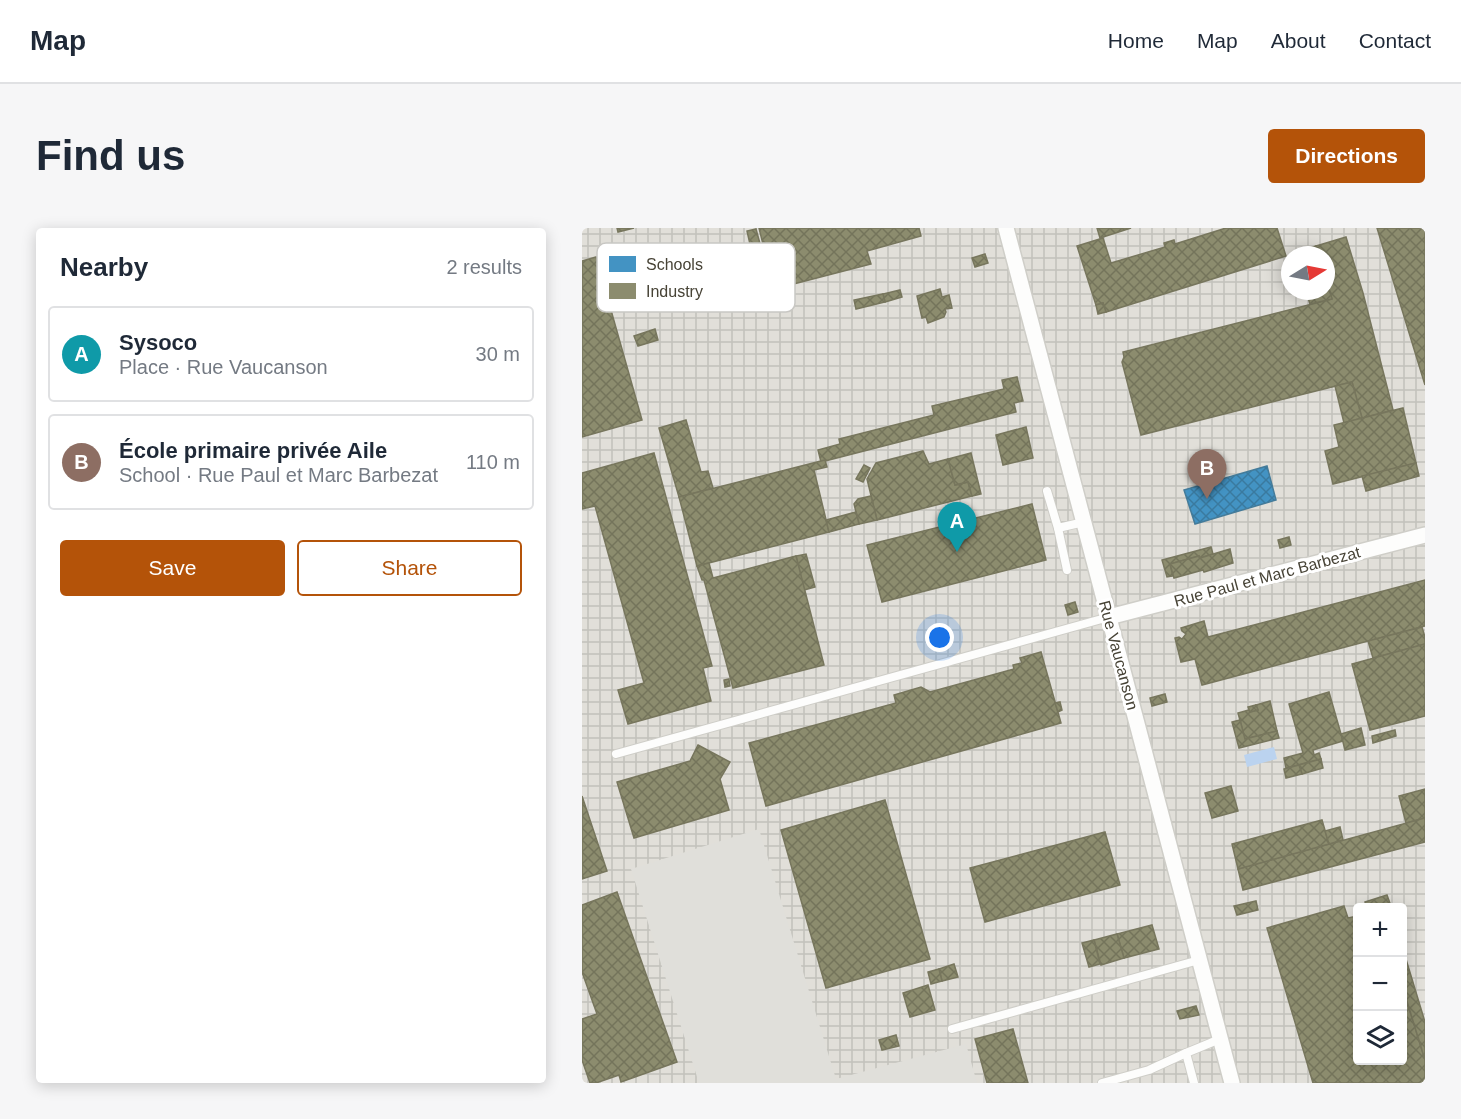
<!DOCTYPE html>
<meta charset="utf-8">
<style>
:root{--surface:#fff;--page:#f6f6f7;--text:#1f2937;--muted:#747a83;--line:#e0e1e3;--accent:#b45309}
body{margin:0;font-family:Arial,sans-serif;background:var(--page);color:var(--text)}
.controls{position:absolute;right:18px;bottom:18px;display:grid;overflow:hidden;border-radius:6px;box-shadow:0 3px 15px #0003}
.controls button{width:54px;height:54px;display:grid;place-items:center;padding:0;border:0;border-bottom:2px solid var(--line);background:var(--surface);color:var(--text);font:30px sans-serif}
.compass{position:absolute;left:699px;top:18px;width:54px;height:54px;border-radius:50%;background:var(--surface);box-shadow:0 3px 15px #0003;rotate:80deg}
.you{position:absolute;left:358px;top:410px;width:21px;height:21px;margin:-15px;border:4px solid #fff;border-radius:50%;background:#1a73e8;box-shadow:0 0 0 9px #1a73e833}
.badge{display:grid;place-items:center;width:39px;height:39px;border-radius:50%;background:var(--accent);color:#fff;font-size:20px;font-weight:700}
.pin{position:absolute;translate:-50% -50px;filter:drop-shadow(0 2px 3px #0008)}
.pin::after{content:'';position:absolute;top:32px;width:21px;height:18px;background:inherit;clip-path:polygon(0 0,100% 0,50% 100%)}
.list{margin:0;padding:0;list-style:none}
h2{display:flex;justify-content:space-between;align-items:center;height:78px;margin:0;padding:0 24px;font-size:26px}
h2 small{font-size:20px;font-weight:400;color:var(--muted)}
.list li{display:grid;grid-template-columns:39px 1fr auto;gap:18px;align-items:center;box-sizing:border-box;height:96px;margin:0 12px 12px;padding:0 12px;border:2px solid var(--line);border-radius:6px}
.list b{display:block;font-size:22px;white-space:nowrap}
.list p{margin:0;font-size:20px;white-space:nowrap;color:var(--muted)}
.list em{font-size:20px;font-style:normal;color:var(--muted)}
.actions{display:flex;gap:12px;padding:18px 24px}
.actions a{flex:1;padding:14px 0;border:2px solid var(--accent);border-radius:6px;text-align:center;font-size:21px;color:var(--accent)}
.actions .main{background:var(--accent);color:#fff}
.icon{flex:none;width:33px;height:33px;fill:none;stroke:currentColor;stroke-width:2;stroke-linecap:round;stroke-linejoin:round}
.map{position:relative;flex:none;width:843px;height:855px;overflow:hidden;border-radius:6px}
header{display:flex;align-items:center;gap:36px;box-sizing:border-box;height:84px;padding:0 30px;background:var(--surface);border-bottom:2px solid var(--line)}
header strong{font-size:28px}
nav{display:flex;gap:33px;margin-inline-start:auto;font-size:21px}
.intro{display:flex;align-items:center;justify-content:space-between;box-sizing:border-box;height:144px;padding:0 36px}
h1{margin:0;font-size:42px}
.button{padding:15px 27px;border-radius:6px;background:var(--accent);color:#fff;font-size:21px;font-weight:700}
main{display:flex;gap:36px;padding:0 36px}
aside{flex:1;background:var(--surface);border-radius:6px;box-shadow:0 3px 15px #0003}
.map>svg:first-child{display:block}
.industrial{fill:url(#industrial-grid);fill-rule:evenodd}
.parking{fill:#e0dfda}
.water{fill:#bbd3ef}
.schools{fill:url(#schools-cross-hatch);stroke:#447b99;stroke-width:1.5}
.industry{fill:url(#industry-cross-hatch);stroke:#77765d;stroke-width:1.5}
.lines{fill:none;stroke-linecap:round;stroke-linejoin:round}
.service-casing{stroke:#cfcec8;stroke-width:10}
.minor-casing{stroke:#cfcec8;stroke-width:18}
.service{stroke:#fdfdfc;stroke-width:8}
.minor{stroke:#fdfdfc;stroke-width:15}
.labels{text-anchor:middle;stroke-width:6;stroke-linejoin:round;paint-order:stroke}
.street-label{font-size:16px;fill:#474336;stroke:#fff}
.key{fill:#fff;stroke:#c8c7c3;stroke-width:1.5}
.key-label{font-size:16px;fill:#474336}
</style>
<header>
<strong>Map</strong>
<nav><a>Home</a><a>Map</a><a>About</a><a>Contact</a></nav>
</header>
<div class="intro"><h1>Find us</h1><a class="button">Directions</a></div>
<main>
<aside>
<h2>Nearby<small>2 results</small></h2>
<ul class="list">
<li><span class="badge" style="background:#0f9aa8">A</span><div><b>Sysoco</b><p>Place · Rue Vaucanson</p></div><em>30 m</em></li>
<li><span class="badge" style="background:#8d6e63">B</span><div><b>École primaire privée Aile</b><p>School · Rue Paul et Marc Barbezat</p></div><em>110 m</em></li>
</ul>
<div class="actions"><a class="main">Save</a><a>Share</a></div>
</aside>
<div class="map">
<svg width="843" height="855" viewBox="0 0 843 855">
<defs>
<pattern id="industrial-grid" width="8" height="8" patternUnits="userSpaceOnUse" patternTransform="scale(1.5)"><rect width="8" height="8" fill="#e1dfd9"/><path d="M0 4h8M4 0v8" fill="none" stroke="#c2c1bb"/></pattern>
<pattern id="schools-cross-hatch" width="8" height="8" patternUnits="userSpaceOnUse" patternTransform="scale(1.5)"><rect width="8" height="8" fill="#4393c3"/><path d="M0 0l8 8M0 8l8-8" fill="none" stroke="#3a7a9f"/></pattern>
<pattern id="industry-cross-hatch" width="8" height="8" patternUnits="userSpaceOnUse" patternTransform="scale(1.5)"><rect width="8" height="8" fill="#8c8c6e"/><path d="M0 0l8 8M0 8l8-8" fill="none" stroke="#74745b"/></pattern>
</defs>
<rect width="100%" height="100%" fill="#f1f0eb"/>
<!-- industrial -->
<path class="industrial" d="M0,0h843v855h-843zM708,27h36v36h-36zM776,680h44v152h-44z"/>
<!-- parking -->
<polygon class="parking" points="177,601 254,851 384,816 395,855 117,855 49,641"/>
<!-- water -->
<polygon class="water" points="692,519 695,531 665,539 662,527"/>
<!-- schools -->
<polygon class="schools" points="685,238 694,272 613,296 602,262"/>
<!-- industry -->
<g class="industry">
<polygon points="35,0 52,0 36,4"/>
<polygon points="177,0 337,0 339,8 285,23 289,36 192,61"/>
<polygon points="515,0 549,0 518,10"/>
<polygon points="644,0 695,0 704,28 524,84 521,75 514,77 495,18 521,10 529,35 583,19 582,15 592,12 593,16"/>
<polygon points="795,0 843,0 843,157"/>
<polygon points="174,1 180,23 170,25 165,3"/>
<polygon points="764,9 781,65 811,182 780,190 770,154 559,207 540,134 542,129 541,124 750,71 744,51 744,27 737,27 734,18"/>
<polygon points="734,18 737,27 713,27 712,25"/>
<polygon points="403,26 406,35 393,39 390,30"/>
<polygon points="14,29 60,192 0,209 0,33"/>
<polygon points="744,51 750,71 728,76 724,63 744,63"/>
<polygon points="358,61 360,69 367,67 370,80 363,81 364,84 362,89 346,95 344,89 340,90 335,68"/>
<polygon points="318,62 320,69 303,74 301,66"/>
<polygon points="301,66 303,74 274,81 272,72"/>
<polygon points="521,75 524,84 516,86 514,77"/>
<polygon points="73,101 76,112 56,118 52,108"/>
<polygon points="435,149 441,173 432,175 434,184 239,234 236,222 258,216 257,211 352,187 350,178 422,161 420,152"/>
<polygon points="770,154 780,190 762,195 753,158"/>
<polygon points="821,180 834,235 751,256 743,223 757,219 752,197"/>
<polygon points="104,192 119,244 126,243 131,260 97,269 77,200"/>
<polygon points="444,199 451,230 421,237 414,207"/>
<polygon points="341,223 347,236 366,231 373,257 386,254 390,268 295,292 285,251 294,235"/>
<polygon points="72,225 130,438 121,440 129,473 46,496 36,462 62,455 13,278 0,281 0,245"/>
<polygon points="389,225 399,266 390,268 386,254 373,257 366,231"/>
<polygon points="243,232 245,239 232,242 247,304 115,338 97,269"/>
<polygon points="834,235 837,248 784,263 780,248"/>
<polygon points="282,237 288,240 281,254 274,251"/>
<polygon points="289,268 295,292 277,296 272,276 276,271"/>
<polygon points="450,276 464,332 300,374 285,317"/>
<polygon points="274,284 277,296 247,304 244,292"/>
<polygon points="707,309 709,317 698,320 696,312"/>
<polygon points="629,319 631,326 618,330 617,328 588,336 591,348 585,349 580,332"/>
<polygon points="648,321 651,335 622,344 621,342 592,350 588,336 617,328 618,330"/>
<polygon points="224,326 233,359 222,362 214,328"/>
<polygon points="214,328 242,437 151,460 122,352 120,352 115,338 127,335 131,350"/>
<polygon points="843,352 843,398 620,457 613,431 599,434 593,410 597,409 600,411 604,406 600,403 599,400 622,393 626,409"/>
<polygon points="493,374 496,384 486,387 483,377"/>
<polygon points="840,399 843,409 843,416 791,430 786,413"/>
<polygon points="843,416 843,488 788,502 770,436"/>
<polygon points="459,424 479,495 184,578 167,515 314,475 312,467 339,459 348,464 432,441 431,437 440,435 438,430"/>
<polygon points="147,451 148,458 143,459 142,452"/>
<polygon points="747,464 761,513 731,522 732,527 737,525 739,531 704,540 702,530 721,525 707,476"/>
<polygon points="583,466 585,474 570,478 568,470"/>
<polygon points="688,473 695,503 663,511 656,485 667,482 668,484 676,482 674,477"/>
<polygon points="478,474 480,482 476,484 473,475"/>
<polygon points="674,477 676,482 668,484 666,479"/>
<polygon points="658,492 663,511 695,503 697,510 657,520 650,494"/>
<polygon points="779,500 783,517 763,522 759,506"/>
<polygon points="813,502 814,508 791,515 790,508"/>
<polygon points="116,517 148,534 138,551 147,582 52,610 35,554 108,533"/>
<polygon points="739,531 741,540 720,546 717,537"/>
<polygon points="717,537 720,546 704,550 702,541"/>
<polygon points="649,558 656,583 630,590 623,565"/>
<polygon points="843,561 843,590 824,595 817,568"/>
<polygon points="0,568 25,643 0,651"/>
<polygon points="303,572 348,731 244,760 199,602"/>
<polygon points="843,590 843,614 661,662 656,641"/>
<polygon points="740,592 747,616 656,641 650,616"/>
<polygon points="758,599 761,612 747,616 743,603"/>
<polygon points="523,604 538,657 403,694 388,640"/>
<polygon points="35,664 95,834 39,854 37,847 14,855 8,855 0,832 0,791 15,786 0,744 0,677"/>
<polygon points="805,667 809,678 803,680 785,680 783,674"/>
<polygon points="674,673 676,682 655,687 652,678"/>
<polygon points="762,678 766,690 776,688 776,832 820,832 820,757 843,832 843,855 731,855 685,700"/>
<polygon points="570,697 577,721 542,730 535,706"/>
<polygon points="535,706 542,730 519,737 512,712"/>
<polygon points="512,712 518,736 507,739 500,715"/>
<polygon points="820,718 843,794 843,832 820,757"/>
<polygon points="372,736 376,749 360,753 357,741"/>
<polygon points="357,741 360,753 349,756 346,744"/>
<polygon points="346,757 353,782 328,789 321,765"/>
<polygon points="614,778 617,787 598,791 595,783"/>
<polygon points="431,801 446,855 405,855 393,811"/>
<polygon points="314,807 317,818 300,822 297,812"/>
</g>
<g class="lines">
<!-- service casing -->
<g class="service-casing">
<g id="service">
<polyline points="465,263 476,300 502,294"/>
<polyline points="476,300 485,342"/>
<polyline points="34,526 527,389"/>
<polyline points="370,801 617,732"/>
<polyline points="604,825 638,811"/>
<polyline points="520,855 567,842 604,825 612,855"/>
</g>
</g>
<!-- minor casing -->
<g class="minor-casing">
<g id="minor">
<polyline points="424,0 650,855"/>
<polyline points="527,389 843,307"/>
</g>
</g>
<!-- service -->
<use href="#service" class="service"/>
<!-- minor -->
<use href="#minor" class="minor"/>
</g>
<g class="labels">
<!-- street labels -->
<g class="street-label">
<text transform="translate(685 348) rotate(-15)" y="6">Rue Paul et Marc Barbezat</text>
<text transform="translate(537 427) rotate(75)" y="6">Rue Vaucanson</text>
</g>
</g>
<!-- legend -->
<rect x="15" y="15" width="198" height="69" rx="9" class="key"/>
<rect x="27" y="28" width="27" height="16" fill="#4393c3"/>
<rect x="27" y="55" width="27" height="16" fill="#8c8c6e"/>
<g class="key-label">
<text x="64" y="42">Schools</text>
<text x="64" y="69">Industry</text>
</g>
</svg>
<div class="controls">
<button>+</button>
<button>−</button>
<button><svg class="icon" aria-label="layers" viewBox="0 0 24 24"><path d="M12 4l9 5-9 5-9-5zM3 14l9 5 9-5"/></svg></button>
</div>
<svg class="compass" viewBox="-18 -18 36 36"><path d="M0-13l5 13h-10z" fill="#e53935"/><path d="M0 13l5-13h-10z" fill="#747a83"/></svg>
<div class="you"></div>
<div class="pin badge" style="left:375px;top:324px;background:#0f9aa8">A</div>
<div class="pin badge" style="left:625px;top:271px;background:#8d6e63">B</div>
</div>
</main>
